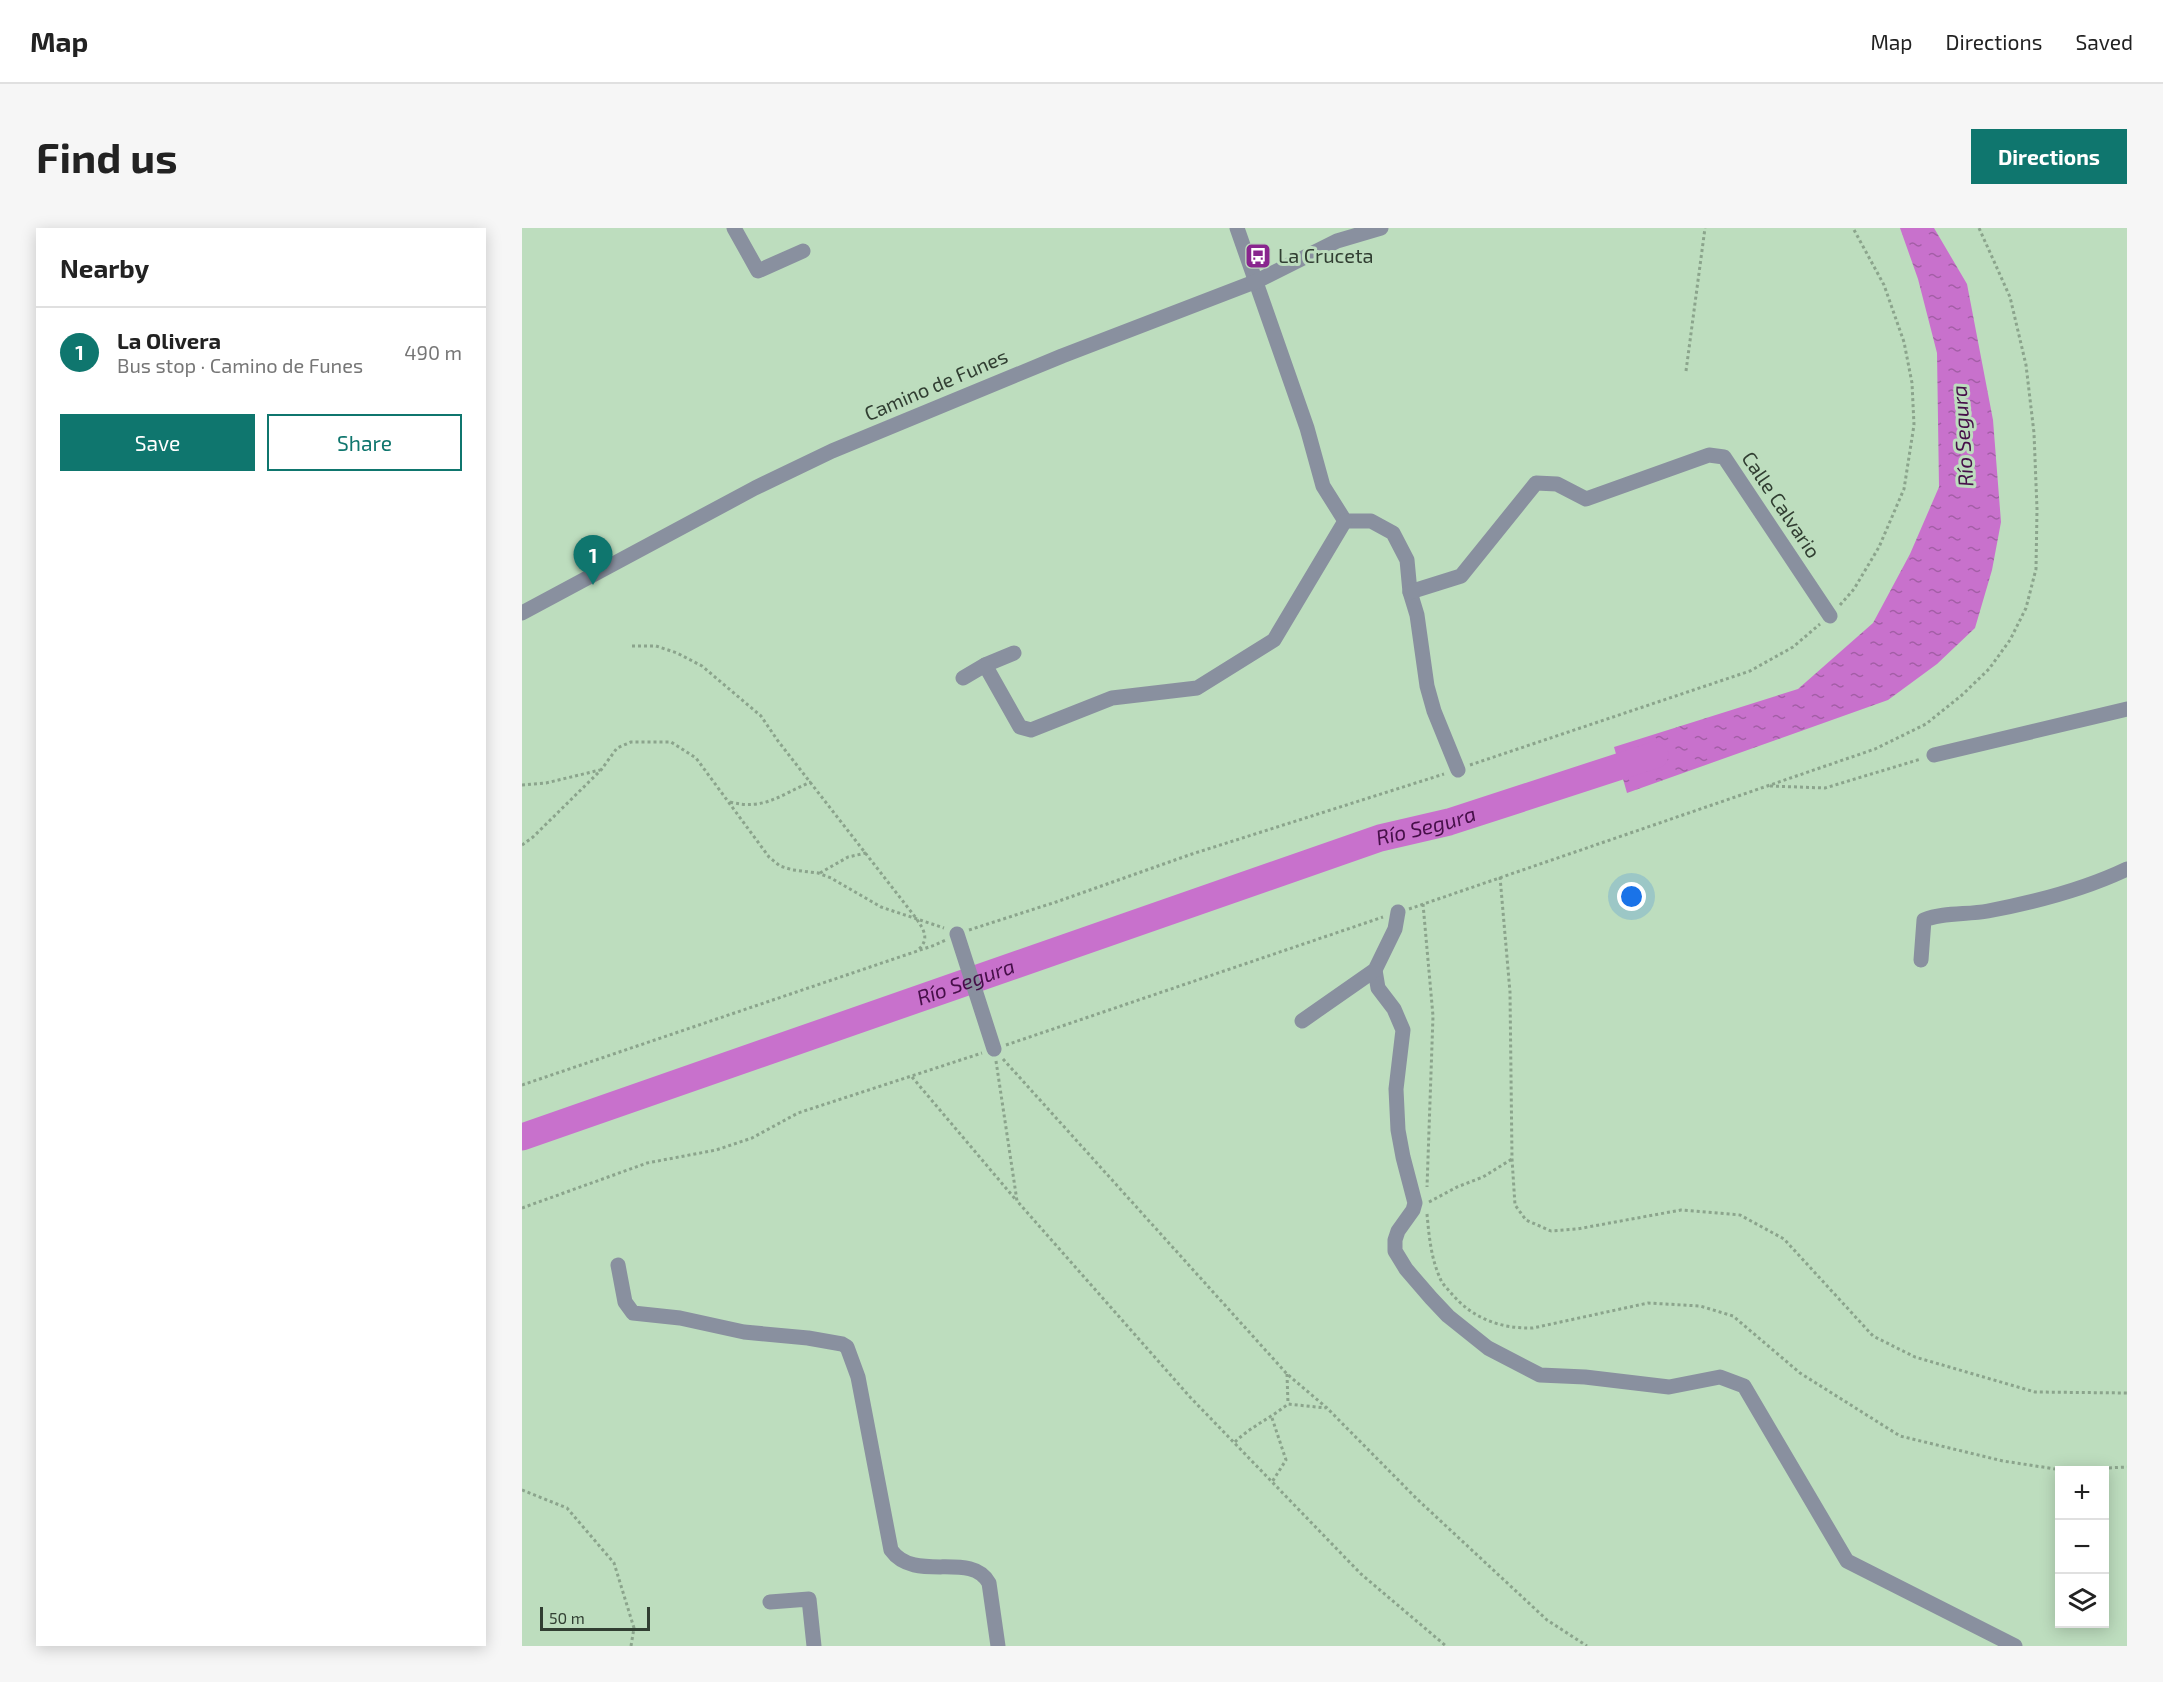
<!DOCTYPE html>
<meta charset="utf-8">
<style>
:root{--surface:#fff;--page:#f6f6f6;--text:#222;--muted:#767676;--line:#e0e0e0;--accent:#0f766e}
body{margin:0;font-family:"Exo 2",sans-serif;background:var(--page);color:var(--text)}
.controls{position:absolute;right:18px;bottom:18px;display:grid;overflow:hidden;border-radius:0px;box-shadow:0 3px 15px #0003}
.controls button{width:54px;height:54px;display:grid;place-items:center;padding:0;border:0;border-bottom:2px solid var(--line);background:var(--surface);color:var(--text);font:30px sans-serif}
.scale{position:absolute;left:18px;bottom:15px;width:110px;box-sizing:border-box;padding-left:6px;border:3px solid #313e32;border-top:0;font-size:16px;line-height:21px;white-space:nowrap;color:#313e32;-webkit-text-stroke:4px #bdddbe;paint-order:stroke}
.you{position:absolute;left:1110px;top:669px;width:21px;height:21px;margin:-15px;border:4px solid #fff;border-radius:50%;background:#1a73e8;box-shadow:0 0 0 9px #1a73e833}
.badge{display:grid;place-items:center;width:39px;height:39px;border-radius:50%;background:var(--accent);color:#fff;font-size:20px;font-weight:700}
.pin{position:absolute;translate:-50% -50px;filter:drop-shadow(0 2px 3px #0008)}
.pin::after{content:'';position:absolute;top:32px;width:21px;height:18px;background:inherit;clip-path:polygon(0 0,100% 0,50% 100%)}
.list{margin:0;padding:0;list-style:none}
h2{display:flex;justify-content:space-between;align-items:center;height:78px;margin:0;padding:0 24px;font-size:26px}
h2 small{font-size:20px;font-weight:400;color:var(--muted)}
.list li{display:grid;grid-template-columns:39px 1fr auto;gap:18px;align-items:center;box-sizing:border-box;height:90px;padding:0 24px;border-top:2px solid var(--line)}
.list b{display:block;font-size:22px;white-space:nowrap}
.list p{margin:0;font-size:20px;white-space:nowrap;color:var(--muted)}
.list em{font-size:20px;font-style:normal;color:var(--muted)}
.actions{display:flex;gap:12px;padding:18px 24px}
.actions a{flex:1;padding:14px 0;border:2px solid var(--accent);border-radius:0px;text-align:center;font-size:21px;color:var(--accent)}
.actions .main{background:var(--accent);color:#fff}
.icon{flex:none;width:33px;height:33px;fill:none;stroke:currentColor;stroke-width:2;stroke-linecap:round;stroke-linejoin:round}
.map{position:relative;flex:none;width:1605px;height:1418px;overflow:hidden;border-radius:0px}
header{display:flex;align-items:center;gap:36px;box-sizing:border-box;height:84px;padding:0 30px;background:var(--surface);border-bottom:2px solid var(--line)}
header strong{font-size:28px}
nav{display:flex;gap:33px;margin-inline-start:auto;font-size:21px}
.intro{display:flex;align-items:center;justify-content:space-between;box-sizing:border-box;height:144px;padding:0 36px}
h1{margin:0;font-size:42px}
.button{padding:15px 27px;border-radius:0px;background:var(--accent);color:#fff;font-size:21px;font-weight:700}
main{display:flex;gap:36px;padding:0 36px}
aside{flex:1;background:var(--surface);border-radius:0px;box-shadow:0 3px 15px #0003}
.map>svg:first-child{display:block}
.water{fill:url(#water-ripples)}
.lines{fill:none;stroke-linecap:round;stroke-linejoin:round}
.river{stroke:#c871cc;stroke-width:27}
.path{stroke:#8ba48c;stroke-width:3;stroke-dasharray:3 3;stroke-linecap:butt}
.minor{stroke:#89909f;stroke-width:15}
.labels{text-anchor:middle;stroke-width:6;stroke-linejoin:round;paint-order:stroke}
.poi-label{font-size:20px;fill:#313e32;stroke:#bdddbe;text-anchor:start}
.street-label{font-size:20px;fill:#313e32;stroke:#bdddbe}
.water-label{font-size:21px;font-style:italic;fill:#460f49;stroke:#bdddbe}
</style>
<header>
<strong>Map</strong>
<nav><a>Map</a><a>Directions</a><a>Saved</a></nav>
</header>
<div class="intro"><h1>Find us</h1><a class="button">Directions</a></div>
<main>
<aside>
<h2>Nearby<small></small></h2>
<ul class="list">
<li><span class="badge">1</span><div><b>La Olivera</b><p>Bus stop · Camino de Funes</p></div><em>490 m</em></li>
</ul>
<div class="actions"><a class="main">Save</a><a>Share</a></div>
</aside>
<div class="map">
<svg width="1605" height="1418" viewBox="0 0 1605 1418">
<defs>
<pattern id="water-ripples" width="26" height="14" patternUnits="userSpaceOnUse" patternTransform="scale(1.5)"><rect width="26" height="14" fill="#c871cc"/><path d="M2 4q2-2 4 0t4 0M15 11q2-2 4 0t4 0" fill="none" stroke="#a35ea6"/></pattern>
</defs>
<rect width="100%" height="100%" fill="#bdddbe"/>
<!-- water -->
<polygon class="water" points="1378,0 1412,0 1445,56 1471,192 1479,294 1470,342 1453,400 1415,436 1366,472 1105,565 1092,519 1276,461 1351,395 1388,326 1417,259 1415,125 1396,51"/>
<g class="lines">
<!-- river -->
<path class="river" id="s1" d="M0,909l858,-299 69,-16 206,-67"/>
<!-- path -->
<g class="path">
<polyline points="1164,143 1183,0"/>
<polyline points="1318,377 1332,361 1357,319 1382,261 1392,197 1390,155 1382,114 1362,57 1331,0"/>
<path d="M110,418h24l21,7 25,13 59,50 17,25 138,177c8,12 14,21 2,32"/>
<polyline points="948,537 1228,443 1271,419 1298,396"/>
<polyline points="0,557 24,555 78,542"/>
<polyline points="1248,558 1303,560 1399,531"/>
<path d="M208,574c35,9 51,-8 81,-20"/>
<polyline points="0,617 11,609 79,542 95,520 109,514 149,514 174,530 247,629 258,638 271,642 296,645 309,650 359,679 422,700"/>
<polyline points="298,645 326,629 344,625"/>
<polyline points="978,649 988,764 990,931 993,977 1004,992 1029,1003 1055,1001 1159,982 1218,987 1262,1011 1351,1108 1393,1129 1513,1164 1605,1165"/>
<polyline points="901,676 911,788 905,959"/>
<polyline points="887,681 1353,521 1404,496 1440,467 1467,441 1488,412 1504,380 1514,341 1515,281 1512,205 1504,137 1488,69 1457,0"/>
<polyline points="447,702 534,674 670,626 922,546"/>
<polyline points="484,817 861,689"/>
<polyline points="481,831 765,1146 805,1180 895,1271 1025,1392 1065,1418"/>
<polyline points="474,833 495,973 667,1168 839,1346 924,1418"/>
<polyline points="390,849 494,972"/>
<polyline points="0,857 413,717 424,712"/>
<polyline points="907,974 935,959 961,949 990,931"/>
<polyline points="0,980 125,935 194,922 230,910 276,885 460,825"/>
<path d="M905,986c2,22 4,44 13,64 2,6 7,10 11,15 21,25 49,36 82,35l115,-25 52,3 33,10 67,57 100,63 103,25 59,9"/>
<polyline points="765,1146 766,1176"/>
<polyline points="750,1190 764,1232 750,1254"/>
<path d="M713,1214c15,-15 36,-24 53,-38l38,4"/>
<polyline points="1545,1242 1605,1239"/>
<polyline points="0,1262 45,1280 92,1335 112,1400 109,1418"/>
</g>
<!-- minor -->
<g class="minor">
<polyline points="212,0 236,43 281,23"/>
<polyline points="715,0 785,200 801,258 823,293 849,293 871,305 885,332 888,364 895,387 905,458 912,483 936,542"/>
<polyline points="888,364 939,348 1014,255 1035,256 1064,271 1187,227 1202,229 1308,388"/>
<polyline points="0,385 233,260 310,223 540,128 735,53 815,13 859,0"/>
<polyline points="463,437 498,499 509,502 590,470 675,460 752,412 823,293"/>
<polyline points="441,450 463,437 492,425"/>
<polyline points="1412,527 1605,481"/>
<polyline points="435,706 472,821"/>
<path d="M1399,732l3,-40c20,-8 43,-5 64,-9 48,-9 95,-21 139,-42"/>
<polyline points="853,742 856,760 872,781 881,802 874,861 876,902 881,929 893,975 891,982 876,1003 873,1012 873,1023 884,1041 909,1070 926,1088 966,1120 1018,1147 1063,1149 1147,1159 1198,1149 1222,1158 1325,1333 1493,1418"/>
<polyline points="780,793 853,742 873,701 876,684"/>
<path d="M96,1037l7,37 8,11 47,5 64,14 64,6 34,6 5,3 11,30 33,173c24,34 80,0 98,33l9,63"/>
<polyline points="248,1374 287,1371 292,1418"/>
</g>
</g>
<!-- icons -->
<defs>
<g id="bus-square" transform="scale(1.35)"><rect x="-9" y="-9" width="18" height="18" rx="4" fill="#89268e" stroke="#bdddbe"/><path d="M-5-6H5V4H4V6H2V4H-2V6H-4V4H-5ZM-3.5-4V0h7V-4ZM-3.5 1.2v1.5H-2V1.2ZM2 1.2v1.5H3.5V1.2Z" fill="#fff"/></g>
</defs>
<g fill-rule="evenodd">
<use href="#bus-square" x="736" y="28"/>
</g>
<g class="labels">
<!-- poi labels -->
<g class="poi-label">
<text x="756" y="35">La Cruceta</text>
</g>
<!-- street labels -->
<g class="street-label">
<text transform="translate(414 157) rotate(-23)" y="7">Camino de Funes</text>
<text transform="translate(1259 277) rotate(56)" y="7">Calle Calvario</text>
</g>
<!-- water labels -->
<g class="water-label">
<text transform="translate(1441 208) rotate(-94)" y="7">Río Segura</text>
<text dy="7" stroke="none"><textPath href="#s1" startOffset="956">Río Segura</textPath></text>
<text dy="7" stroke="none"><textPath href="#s1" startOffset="470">Río Segura</textPath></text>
</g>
</g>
</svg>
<div class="controls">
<button>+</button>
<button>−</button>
<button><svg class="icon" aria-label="layers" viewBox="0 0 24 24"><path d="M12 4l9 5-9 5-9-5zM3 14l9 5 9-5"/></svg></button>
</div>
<div class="scale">50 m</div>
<div class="you"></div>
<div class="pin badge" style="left:71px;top:357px">1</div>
</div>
</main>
